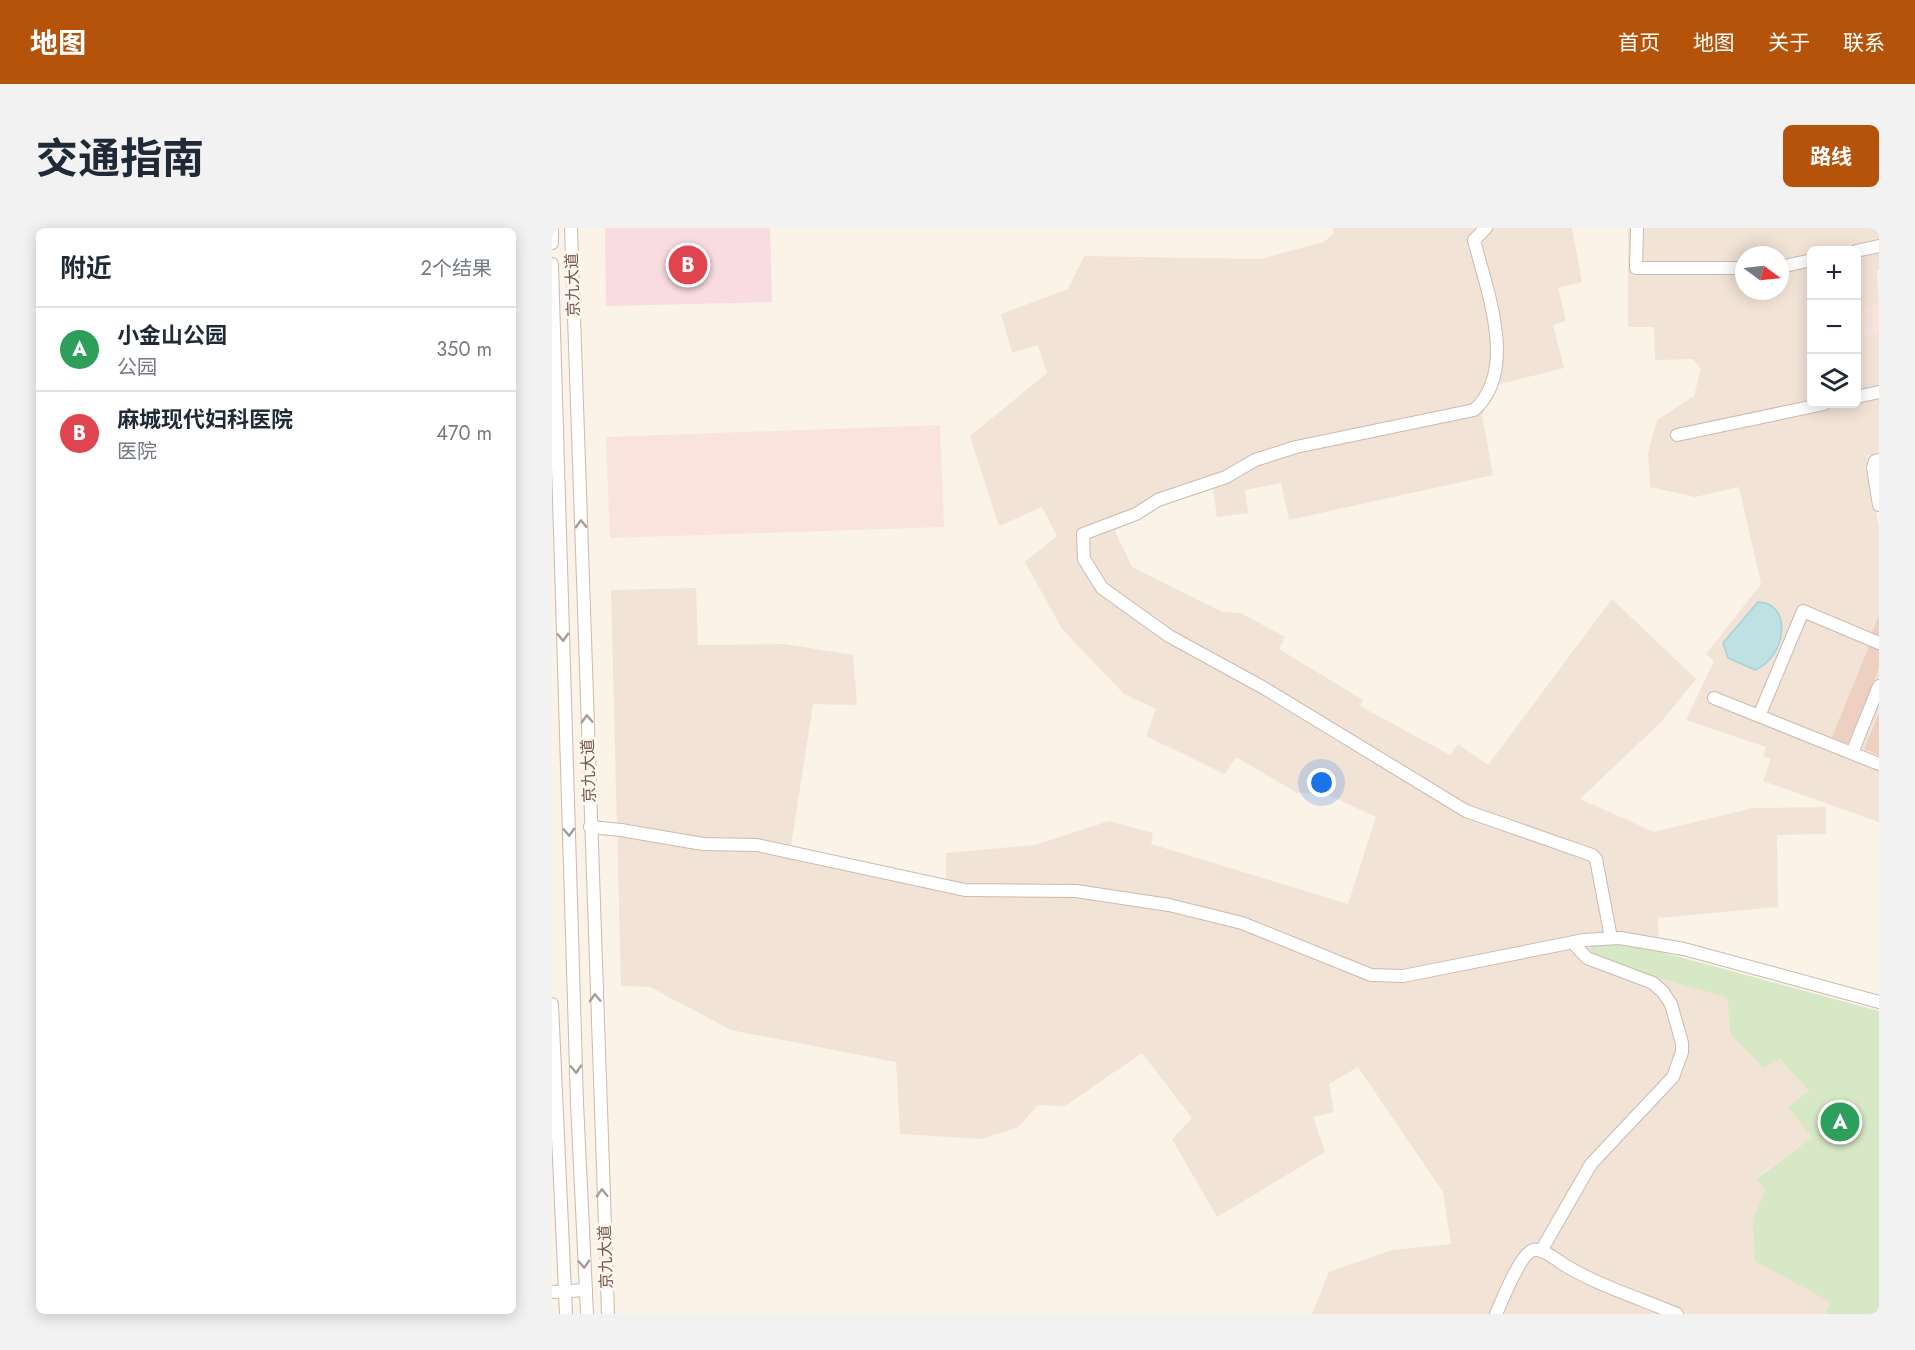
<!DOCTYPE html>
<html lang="zh">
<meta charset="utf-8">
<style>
:root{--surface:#fff;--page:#f2f2f3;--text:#1f2937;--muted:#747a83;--line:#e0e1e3;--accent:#b45309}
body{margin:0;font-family:Jost,"Noto Sans SC",sans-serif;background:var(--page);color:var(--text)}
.controls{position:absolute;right:18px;top:18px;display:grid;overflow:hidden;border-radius:9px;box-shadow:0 3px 15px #0003}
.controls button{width:54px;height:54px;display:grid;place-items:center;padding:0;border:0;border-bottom:2px solid var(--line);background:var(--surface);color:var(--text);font:30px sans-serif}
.compass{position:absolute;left:1183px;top:18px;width:54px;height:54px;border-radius:50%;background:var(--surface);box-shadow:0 3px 15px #0003;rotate:105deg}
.you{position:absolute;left:770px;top:555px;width:21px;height:21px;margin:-15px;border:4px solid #fff;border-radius:50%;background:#1a73e8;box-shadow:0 0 0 9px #1a73e833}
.badge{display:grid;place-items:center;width:39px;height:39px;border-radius:50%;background:var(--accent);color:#fff;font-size:20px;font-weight:700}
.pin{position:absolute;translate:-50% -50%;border:3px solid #fff;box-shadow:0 2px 6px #0006}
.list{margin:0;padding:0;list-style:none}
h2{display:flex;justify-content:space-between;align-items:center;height:78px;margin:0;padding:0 24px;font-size:26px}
h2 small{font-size:20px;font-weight:400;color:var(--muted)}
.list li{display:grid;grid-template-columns:39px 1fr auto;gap:18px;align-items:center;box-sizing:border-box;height:84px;padding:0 24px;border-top:2px solid var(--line)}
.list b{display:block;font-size:22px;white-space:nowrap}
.list p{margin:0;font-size:20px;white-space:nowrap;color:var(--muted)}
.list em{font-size:20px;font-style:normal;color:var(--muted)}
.icon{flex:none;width:33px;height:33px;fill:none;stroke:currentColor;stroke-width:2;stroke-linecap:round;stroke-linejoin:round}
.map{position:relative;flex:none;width:1327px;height:1086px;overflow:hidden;border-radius:9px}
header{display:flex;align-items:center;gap:36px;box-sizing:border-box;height:84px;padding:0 30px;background:var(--accent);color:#fff}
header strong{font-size:28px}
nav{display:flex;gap:33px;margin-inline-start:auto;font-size:21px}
.intro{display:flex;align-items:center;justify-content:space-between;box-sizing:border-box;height:144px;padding:0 36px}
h1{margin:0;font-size:42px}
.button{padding:15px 27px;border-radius:9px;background:var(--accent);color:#fff;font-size:21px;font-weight:700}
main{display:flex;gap:36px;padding:0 36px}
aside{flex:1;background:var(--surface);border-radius:9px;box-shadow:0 3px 15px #0003}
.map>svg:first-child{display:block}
.residential{fill:#f2e3d7;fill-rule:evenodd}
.commercial{fill:#fae3dd}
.medical{fill:#f8dce2}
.green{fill:#d7e8c7}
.water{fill:#bee1e3;stroke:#a5d1d4;stroke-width:1.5}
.building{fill:#eed0c2}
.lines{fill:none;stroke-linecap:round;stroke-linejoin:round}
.minor-casing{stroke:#ccb9af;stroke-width:14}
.minor{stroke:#fff;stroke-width:12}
.oneway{stroke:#ab9b95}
.labels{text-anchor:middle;stroke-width:6;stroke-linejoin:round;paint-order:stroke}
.street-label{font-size:16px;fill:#73584e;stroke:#fef6ee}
</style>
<header>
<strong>地图</strong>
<nav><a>首页</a><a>地图</a><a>关于</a><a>联系</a></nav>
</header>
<div class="intro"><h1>交通指南</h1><a class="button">路线</a></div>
<main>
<aside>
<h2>附近<small>2个结果</small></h2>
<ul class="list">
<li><span class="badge" style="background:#2e9e5b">A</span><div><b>小金山公园</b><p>公园</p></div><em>350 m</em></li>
<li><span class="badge" style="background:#e0444e">B</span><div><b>麻城现代妇科医院</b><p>医院</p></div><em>470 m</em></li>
</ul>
</aside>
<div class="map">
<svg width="1327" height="1086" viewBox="0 0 1327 1086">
<rect width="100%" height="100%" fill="#fbf2e8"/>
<!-- residential -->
<g class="residential">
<polygon points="781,0 1020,0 1030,54 1006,60 1014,93 1001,97 1012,140 944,157 930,187 941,247 737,292 729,255 693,262 696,285 665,289 661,260 609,276 563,303 580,339 671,384 689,385 733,409 727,421 811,472 808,478 898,527 906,516 936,537 1060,371 1144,451 1109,494 1028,571 1102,604 1201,580 1274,579 1274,606 1225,607 1226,679 1106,690 1107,723 1083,717 1039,718 1040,730 1177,770 1178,805 1227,830 1258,864 1260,909 1204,950 1213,961 1201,992 1279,1074 1274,1086 760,1086 777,1044 840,1022 899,1016 891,964 806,839 777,856 782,884 761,889 773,924 665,989 620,911 640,890 590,825 513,878 486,877 466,899 430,911 348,906 344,834 179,802 98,759 69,758 59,362 144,360 146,417 232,416 301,427 305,477 261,476 239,618 394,652 394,625 483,617 557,593 601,605 599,616 796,676 824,589 774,566 745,565 684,529 673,546 594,508 604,481 572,466 510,401 473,334 505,308 490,279 447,298 418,208 495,145 486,117 460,125 449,86 516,61 532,28 708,31 772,14 781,6"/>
<path d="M1076,0h251v42h-2l2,34 -19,5 5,27 14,-3v120l-12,3 12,73v293l-116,-41 8,-22 -8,-3 3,-9 -80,-27 28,-59 -8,-7 55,-70 -22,-97 -44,10 -45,-10 -2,-34 9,-33 37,-24 7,-27 -8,-10 -38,1 -1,-33h-26zM1260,22h44v154h-44zM1192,27h36v36h-36z"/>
</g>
<!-- commercial -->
<g class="commercial">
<polygon points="1327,76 1327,105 1313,108 1308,80"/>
<polygon points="388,197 392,299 58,310 54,209"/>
</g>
<!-- medical -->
<polygon class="medical" points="53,0 218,0 220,74 54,78"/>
<!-- green -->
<polygon class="green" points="1058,715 1083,717 1327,783 1327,1086 1274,1086 1278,1074 1203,1033 1201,992 1213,961 1204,951 1260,909 1236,879 1257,863 1228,831 1212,840 1178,805 1176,770 1039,730 1039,718"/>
<!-- water -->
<path class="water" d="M1206,374c34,0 30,54 -3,68l-27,-12 -5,-15z"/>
<!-- building -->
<g class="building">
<polygon points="1327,388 1327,409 1319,406"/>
<polygon points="1318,416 1327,420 1327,440 1296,516 1280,509"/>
<polygon points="1327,485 1327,527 1312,521"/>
</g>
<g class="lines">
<!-- minor casing -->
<g class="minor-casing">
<g id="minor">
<polyline points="19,0 56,1086"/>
<path d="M934,0l-12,12c12,48 45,131 0,170l-178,37 -41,13 -29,17 -68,23 -22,14 -53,20 1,25 18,29 67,48 95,52 202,123 126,44 4,4 15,79"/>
<polyline points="1085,0 1084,40 1192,40"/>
<polyline points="0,15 0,0"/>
<polyline points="1304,23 1327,18"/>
<polyline points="0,36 25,875 35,1086"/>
<polyline points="1228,39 1260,32"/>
<polyline points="1304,169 1327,164"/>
<polyline points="1125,207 1272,176"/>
<polyline points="1327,232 1323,233 1321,240 1327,277"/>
<polyline points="1162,470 1327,536"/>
<polyline points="1207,488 1251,383 1327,415"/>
<polyline points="1300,525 1327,458"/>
<polyline points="38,599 69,602 151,616 205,617 413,662 524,663 617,677 690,695 819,747 851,748 1032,712 1068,710 1132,721 1327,774"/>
<polyline points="0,776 14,1086"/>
<polyline points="989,1023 1039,936 1121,849 1130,824 1130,815 1119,776 1111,764 1101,755 1035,730 1021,715"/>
<polyline points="0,1064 34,1062"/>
<path d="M944,1086c6,-13 24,-60 37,-64 10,-2 25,11 33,16 34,20 75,33 111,48"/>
</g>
</g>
<!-- minor -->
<use href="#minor" class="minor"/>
</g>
<!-- one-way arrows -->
<defs><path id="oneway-chevron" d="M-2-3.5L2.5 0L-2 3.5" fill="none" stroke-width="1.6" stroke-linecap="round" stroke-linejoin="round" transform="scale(1.5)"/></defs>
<g class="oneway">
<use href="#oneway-chevron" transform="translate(29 296) rotate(-92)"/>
<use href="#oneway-chevron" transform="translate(11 409) rotate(88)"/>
<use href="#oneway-chevron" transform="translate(35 491) rotate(-92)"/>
<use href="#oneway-chevron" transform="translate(17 604) rotate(88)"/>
<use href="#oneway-chevron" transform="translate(43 770) rotate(-92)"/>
<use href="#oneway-chevron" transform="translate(24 841) rotate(88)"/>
<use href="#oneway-chevron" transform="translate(50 965) rotate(-92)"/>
<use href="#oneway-chevron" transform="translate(32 1036) rotate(87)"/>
</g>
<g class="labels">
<!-- street labels -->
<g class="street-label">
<text transform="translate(20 57) rotate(-92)" y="6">京九大道</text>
<text transform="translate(36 543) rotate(-92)" y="6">京九大道</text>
<text transform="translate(53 1029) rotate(-92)" y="6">京九大道</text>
</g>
</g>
</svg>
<div class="controls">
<button>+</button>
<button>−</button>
<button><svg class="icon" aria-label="layers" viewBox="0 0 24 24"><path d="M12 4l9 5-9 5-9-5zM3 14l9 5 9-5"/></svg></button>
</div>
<svg class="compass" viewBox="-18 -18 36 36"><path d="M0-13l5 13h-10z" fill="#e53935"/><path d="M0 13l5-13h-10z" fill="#747a83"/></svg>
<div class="you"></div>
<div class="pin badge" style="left:1288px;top:894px;background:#2e9e5b">A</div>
<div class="pin badge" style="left:136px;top:37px;background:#e0444e">B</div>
</div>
</main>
